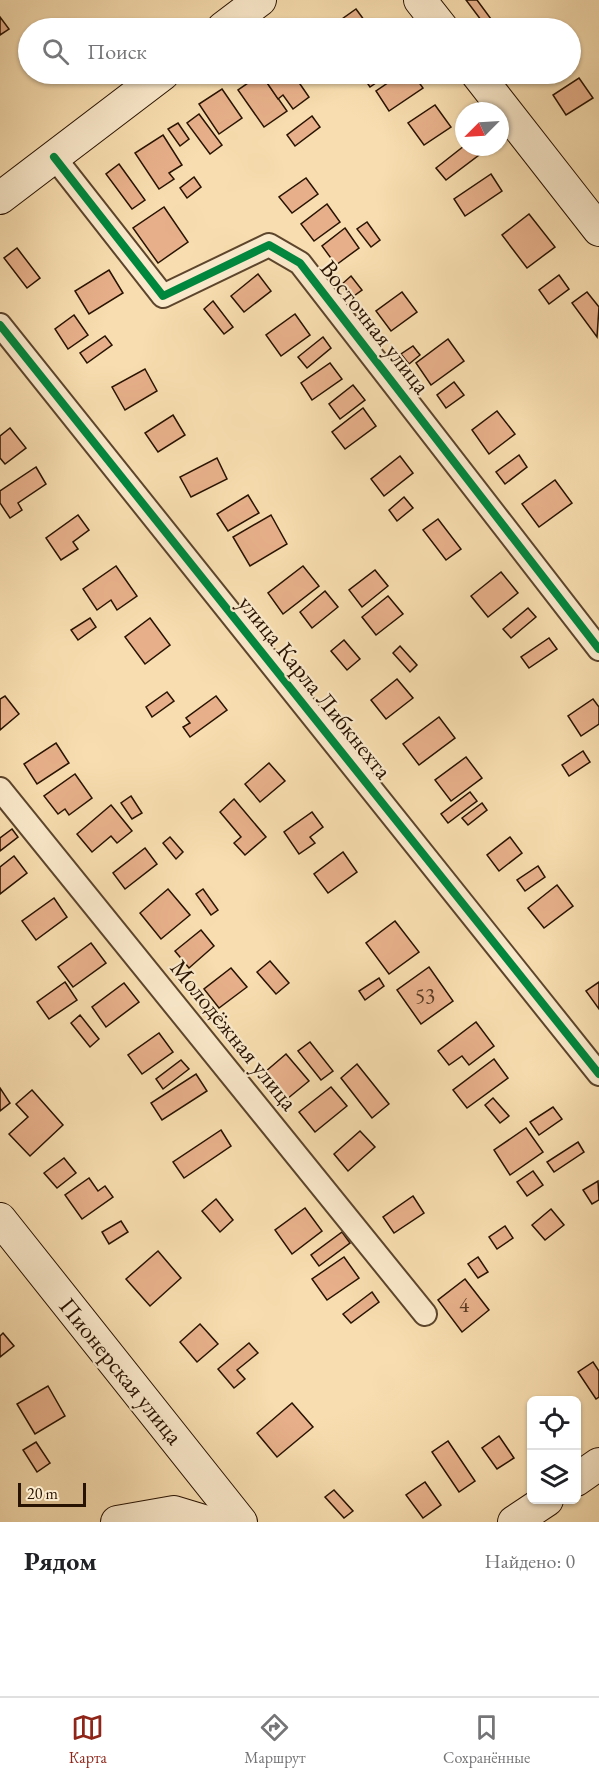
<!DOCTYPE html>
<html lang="ru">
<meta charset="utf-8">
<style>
:root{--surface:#fff;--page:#f6f6f6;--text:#202124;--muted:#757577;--line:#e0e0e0;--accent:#8f2418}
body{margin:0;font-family:"EB Garamond",serif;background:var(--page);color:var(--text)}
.controls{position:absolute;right:18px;bottom:18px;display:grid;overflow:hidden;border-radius:9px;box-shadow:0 2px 4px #0004}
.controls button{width:54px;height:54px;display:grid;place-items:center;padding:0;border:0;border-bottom:2px solid var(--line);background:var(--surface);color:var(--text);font:30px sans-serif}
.compass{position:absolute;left:455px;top:102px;width:54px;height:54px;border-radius:50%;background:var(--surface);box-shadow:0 2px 4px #0004;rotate:246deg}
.scale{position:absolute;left:18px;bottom:15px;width:68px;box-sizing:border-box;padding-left:6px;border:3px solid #281201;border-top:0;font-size:16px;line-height:21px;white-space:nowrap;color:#281201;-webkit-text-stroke:4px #fae9cb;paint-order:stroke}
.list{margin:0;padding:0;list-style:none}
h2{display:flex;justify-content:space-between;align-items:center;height:78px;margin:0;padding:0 24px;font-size:26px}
h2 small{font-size:20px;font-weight:400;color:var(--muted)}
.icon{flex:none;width:33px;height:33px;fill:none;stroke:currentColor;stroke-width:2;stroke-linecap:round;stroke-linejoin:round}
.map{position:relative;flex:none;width:599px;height:1522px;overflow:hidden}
.search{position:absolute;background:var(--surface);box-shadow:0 2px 4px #0004;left:18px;right:18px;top:18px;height:66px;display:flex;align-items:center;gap:15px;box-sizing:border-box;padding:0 21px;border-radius:33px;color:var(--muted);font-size:22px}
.sheet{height:174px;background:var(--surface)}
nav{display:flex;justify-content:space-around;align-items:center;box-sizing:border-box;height:84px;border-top:2px solid var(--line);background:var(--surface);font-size:16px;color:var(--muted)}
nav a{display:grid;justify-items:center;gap:3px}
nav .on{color:var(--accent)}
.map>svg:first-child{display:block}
.building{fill:#e7b08a;stroke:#281201;stroke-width:1.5}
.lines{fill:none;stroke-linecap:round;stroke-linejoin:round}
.street-casing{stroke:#5c452c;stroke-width:26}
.secondary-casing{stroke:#281201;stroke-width:34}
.street{stroke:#fae9cb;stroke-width:22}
.secondary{stroke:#fae9cb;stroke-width:32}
.cycleway-casing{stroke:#fae9cb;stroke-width:11}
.cycleway{stroke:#00873e;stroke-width:8}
.labels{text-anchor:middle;stroke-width:4.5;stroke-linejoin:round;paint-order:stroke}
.number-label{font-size:21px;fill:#583a23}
.street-label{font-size:24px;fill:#281201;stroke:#fae9cb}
</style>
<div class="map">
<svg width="599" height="1522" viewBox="0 0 599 1522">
<rect width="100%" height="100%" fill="#f7ddaf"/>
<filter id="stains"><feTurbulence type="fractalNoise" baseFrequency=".00333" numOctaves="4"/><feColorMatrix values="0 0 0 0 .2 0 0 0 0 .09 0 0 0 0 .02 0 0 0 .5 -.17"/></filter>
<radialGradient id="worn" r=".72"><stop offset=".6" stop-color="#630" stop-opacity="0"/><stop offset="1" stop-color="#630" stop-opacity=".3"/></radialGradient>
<!-- building -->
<g class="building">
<polygon points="466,0 477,0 494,23 487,28"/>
<polygon points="356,9 370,28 338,28 335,24"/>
<polygon points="0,17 9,29 0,35"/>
<polygon points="261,74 287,111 264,127 238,90"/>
<polygon points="261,74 297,74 303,81 300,84 309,97 293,109 283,95 278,99"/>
<polygon points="361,74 389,74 370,87"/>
<polygon points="401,74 413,74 423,88 389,111 376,91"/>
<polygon points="533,74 548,74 538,81"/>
<polygon points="579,78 593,98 566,115 553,95"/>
<polygon points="222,89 242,118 219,134 199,104"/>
<polygon points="435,105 451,127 424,145 408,123"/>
<polygon points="199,114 222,145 210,154 187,123"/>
<polygon points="312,116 320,127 295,146 287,135"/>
<polygon points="178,123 189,139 180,146 168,129"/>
<polygon points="163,135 182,165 169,173 174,179 159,189 135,153"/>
<polygon points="464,146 473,147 479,155 446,180 436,168"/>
<polygon points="119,164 145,200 132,209 106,174"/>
<polygon points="491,174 502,191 465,216 454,199"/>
<polygon points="194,177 201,187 187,198 180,188"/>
<polygon points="306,178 318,194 292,213 279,197"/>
<polygon points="327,204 340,222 314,241 301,224"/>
<polygon points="164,207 188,242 158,263 133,228"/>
<polygon points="529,214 555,247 527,268 502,235"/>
<polygon points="367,222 380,240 371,247 357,229"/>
<polygon points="345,228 359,248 336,265 322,246"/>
<polygon points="17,248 40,278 27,288 4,258"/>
<polygon points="109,270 123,293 89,314 75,291"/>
<polygon points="258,274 271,291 244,312 231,296"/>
<polygon points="559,275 569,289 549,304 539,290"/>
<polygon points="351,276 362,290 351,298 341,285"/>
<polygon points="402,292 417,312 391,331 376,311"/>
<polygon points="587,292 599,307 597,337 572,303"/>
<polygon points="213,301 233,327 224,334 204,309"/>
<polygon points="295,314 310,335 281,356 266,335"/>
<polygon points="74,315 88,335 68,349 55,329"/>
<polygon points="105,336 112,345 87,363 80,353"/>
<polygon points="323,337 331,348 307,368 298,357"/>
<polygon points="448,339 464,361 431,385 416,363"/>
<polygon points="413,346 420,355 409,364 401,354"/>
<polygon points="330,363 342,379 312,400 301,383"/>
<polygon points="145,369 157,391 125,410 112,387"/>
<polygon points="454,382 464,395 446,408 437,395"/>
<polygon points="353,385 365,400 340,419 329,404"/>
<polygon points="363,408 376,426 345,449 332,432"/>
<polygon points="497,411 515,434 489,454 472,430"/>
<polygon points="173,415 185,435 158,452 145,433"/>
<polygon points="10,428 26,448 5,464 0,458 0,436"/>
<polygon points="519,455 527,467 505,484 496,472"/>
<polygon points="400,456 413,473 384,496 371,479"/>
<polygon points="217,458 227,479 191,497 180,477"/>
<polygon points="36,467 46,484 18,503 22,510 10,518 0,503 0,491"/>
<polygon points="555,480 572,503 539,527 522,504"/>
<polygon points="248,495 259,513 228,531 217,514"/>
<polygon points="404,497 413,508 397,521 389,510"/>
<polygon points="78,515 89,530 73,542 78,549 61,560 46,538"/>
<polygon points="271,515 287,544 250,566 233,537"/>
<polygon points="438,519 461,549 446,560 423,530"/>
<polygon points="116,566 137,596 117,610 111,600 97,610 83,589"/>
<polygon points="303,566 319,586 283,614 268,593"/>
<polygon points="375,570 388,586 362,607 349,590"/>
<polygon points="501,572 518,593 488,617 471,596"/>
<polygon points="325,591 338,607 312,628 300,612"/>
<polygon points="388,596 403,614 376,635 362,617"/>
<polygon points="528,608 536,617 511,638 503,629"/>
<polygon points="90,618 96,627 78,640 71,630"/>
<polygon points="150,618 170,645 145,664 125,637"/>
<polygon points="549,638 557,649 529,668 521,657"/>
<polygon points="344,640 360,659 347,670 331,651"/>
<polygon points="400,646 417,665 410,672 393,653"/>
<polygon points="397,679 413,698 386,719 371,700"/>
<polygon points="167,692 174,701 152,717 146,707"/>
<polygon points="5,696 19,714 0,730 0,699"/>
<polygon points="216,696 227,710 190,737 183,727 190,723 186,718"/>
<polygon points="593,699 599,707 599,724 581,736 568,716"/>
<polygon points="439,717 455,738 419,765 403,744"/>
<polygon points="56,743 69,763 37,784 24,764"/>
<polygon points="583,751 590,762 569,776 562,765"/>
<polygon points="466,757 482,778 451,801 435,780"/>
<polygon points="269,763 285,781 260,802 245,784"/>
<polygon points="75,774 92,798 69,815 65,809 58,814 44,796"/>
<polygon points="470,792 477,801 448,823 441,814"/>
<polygon points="131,796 142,813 132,819 121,803"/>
<polygon points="234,799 266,837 245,855 234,843 241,837 220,812"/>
<polygon points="482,803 487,810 468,825 462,818"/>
<polygon points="111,805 132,831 117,843 111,836 92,852 77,834"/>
<polygon points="312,812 323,827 310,837 315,843 299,854 284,832"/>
<polygon points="12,829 18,837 0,851 0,838"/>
<polygon points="170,837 183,852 176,859 163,843"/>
<polygon points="510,837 522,853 499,871 487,855"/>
<polygon points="145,848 157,864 125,889 113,873"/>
<polygon points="343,852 357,872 328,893 314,874"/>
<polygon points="14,856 27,873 0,894 0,867"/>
<polygon points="538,866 545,877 525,891 517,880"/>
<polygon points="557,885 573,906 544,928 528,908"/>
<polygon points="168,889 190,915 161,939 140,913"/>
<polygon points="203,889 218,910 211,915 196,894"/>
<polygon points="54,898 67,917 36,940 22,921"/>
<polygon points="395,921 419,952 389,974 366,943"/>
<polygon points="201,930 214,946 189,968 175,951"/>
<polygon points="91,943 106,963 73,987 58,967"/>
<polygon points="270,961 289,983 276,994 257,972"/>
<polygon points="429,967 453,1001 421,1024 397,990"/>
<polygon points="231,968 247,987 219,1008 204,989"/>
<polygon points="379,978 384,986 365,1000 359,991"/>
<polygon points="65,982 77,1000 49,1019 37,1002"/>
<polygon points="599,982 599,1009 586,991"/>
<polygon points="124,983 139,1002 106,1027 92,1007"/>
<polygon points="80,1015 99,1039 90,1047 71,1023"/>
<polygon points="476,1022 494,1046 469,1065 462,1056 449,1065 438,1051"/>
<polygon points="159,1033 173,1052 142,1074 128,1055"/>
<polygon points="310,1042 333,1071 321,1080 298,1051"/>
<polygon points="286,1054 309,1081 287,1099 265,1072"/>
<polygon points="494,1059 508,1078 467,1108 453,1090"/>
<polygon points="181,1060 189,1069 163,1089 156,1079"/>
<polygon points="357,1064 389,1104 372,1118 341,1078"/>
<polygon points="196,1074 207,1091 162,1120 151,1103"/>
<polygon points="331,1087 347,1106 315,1132 299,1112"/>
<polygon points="0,1088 10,1103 0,1111"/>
<polygon points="32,1090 63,1125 30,1156 9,1134 28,1117 16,1104"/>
<polygon points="493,1098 509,1116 500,1123 485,1105"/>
<polygon points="553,1107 562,1119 539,1135 530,1122"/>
<polygon points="526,1128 543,1152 510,1175 494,1150"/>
<polygon points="221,1130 231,1146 184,1178 173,1162"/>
<polygon points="360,1131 375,1147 348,1171 334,1154"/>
<polygon points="578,1142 584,1152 554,1172 547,1162"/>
<polygon points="64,1158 76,1173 57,1188 44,1173"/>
<polygon points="533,1171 543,1185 527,1196 517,1182"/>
<polygon points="89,1178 98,1191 105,1186 113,1197 82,1219 65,1195"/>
<polygon points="598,1181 599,1200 592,1204 583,1190"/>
<polygon points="413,1196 424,1213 394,1233 383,1217"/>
<polygon points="216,1199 233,1220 220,1232 202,1211"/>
<polygon points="305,1208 322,1231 292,1254 275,1230"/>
<polygon points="551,1209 564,1225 545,1240 532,1225"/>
<polygon points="121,1221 128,1232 109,1244 102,1232"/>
<polygon points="505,1226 513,1238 497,1249 489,1237"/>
<polygon points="342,1232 350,1243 319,1266 311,1255"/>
<polygon points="158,1251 181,1278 150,1306 126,1279"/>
<polygon points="344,1257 359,1278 327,1300 312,1279"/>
<polygon points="478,1257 488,1272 478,1278 468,1264"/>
<polygon points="465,1279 489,1310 462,1332 438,1300"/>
<polygon points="372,1292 379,1302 351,1323 343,1314"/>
<polygon points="200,1324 218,1344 197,1362 180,1342"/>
<polygon points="3,1333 14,1346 0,1357 0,1336"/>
<polygon points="249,1343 258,1353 237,1370 245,1379 234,1388 218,1369"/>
<polygon points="593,1362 599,1371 599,1397 596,1399 578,1372"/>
<polygon points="48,1386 65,1416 35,1434 17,1404"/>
<polygon points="292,1403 313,1427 277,1457 257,1433"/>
<polygon points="499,1436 514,1458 497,1469 482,1448"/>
<polygon points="448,1441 475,1481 459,1492 432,1452"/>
<polygon points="36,1442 50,1463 37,1472 23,1450"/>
<polygon points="425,1482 441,1505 423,1518 406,1495"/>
<polygon points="334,1490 353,1511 344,1518 325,1497"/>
</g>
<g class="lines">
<!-- street casing -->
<g class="street-casing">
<g id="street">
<polyline points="54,157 163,296 269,245 300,263 599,649"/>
<polyline points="0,325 599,1074"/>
<polyline points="0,789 425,1314"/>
</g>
</g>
<!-- secondary casing -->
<g class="secondary-casing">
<g id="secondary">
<polyline points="420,0 442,28"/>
<polyline points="223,28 260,0"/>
<polyline points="477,74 599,230"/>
<polyline points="0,198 163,74"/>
<polyline points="0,1219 241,1522"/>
<polyline points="576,1480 599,1464"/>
<polyline points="117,1522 174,1512 207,1522"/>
<polyline points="514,1522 547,1500"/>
</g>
</g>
<!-- street -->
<use href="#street" class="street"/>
<!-- secondary -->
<use href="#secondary" class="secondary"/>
<!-- cycleway casing -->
<g class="cycleway-casing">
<g id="cycleway">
<polyline points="54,157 163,296 269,245 300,263 599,649"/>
<polyline points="0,325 599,1074"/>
</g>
</g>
<!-- cycleway -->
<use href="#cycleway" class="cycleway"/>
</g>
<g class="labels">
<!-- number labels -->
<g class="number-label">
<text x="425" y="1003">53</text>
<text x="464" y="1312">4</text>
</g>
<!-- street labels -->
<g class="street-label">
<text transform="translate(375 327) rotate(52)" y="8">Восточная улица</text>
<text transform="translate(315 687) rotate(51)" y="8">улица Карла Либкнехта</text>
<text transform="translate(234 1035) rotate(51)" y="8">Молодёжная улица</text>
<text transform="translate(121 1371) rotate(51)" y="8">Пионерская улица</text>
</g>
</g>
<rect width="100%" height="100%" filter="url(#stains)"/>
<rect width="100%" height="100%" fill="url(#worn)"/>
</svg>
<div class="controls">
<button><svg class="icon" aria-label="locate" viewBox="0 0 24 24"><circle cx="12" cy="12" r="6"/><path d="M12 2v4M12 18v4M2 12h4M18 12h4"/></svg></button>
<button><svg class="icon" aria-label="layers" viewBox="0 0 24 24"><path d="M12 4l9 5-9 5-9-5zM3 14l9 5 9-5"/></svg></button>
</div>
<svg class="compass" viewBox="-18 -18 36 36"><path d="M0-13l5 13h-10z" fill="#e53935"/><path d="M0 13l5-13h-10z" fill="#757577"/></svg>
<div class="scale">20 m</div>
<div class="search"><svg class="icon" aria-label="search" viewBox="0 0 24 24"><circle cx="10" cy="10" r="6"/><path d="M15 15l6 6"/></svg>Поиск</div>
</div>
<section class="sheet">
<h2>Рядом<small>Найдено: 0</small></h2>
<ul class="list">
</ul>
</section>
<nav>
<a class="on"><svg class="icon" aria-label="map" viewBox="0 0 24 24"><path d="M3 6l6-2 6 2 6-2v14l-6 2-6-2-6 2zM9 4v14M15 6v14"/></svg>Карта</a>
<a><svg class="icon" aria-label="directions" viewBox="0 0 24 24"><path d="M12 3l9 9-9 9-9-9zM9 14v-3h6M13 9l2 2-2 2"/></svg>Маршрут</a>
<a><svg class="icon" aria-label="saved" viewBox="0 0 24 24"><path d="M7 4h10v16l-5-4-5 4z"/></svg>Сохранённые</a>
</nav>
